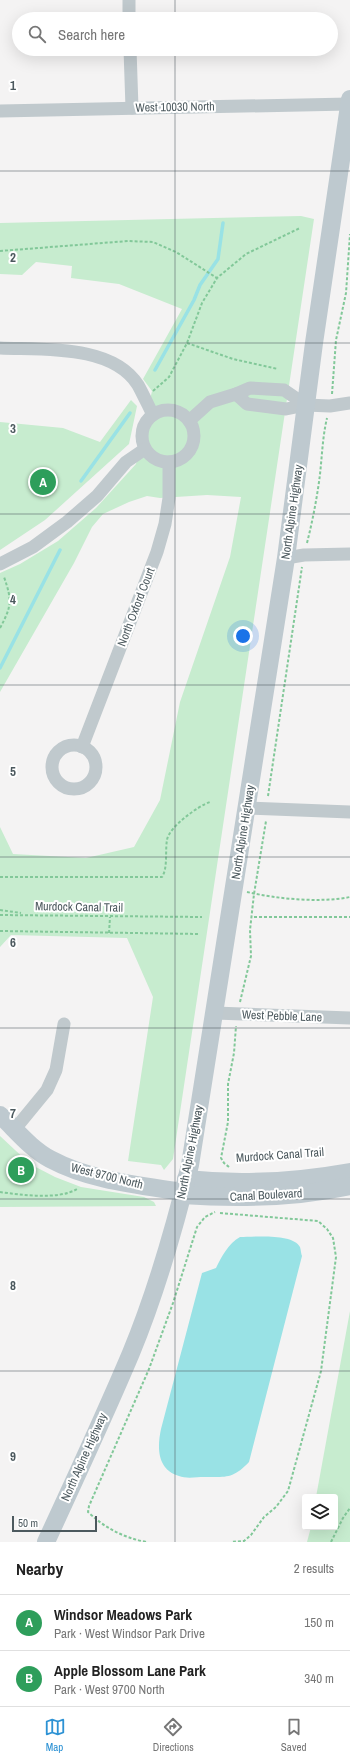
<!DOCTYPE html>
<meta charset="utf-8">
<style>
:root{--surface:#fff;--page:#f6f6f6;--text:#222;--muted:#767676;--line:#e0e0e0;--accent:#2d92d4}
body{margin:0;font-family:"Archivo Narrow",sans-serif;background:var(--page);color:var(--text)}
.controls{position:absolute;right:12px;bottom:12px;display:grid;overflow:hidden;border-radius:4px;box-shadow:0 4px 16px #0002}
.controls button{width:36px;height:36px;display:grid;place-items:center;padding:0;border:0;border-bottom:1px solid var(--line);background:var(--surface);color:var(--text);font:20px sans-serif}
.scale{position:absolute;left:12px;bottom:10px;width:85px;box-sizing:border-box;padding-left:4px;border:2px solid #4c595e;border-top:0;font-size:11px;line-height:14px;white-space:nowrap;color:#4c595e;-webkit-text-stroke:3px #fff;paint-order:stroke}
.you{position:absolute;left:243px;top:636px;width:14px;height:14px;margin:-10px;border:3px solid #fff;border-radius:50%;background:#1a73e8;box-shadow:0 0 0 6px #1a73e833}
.badge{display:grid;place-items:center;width:26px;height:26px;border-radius:50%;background:var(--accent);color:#fff;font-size:13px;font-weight:700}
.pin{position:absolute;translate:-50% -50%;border:2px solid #fff;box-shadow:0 1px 4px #0006}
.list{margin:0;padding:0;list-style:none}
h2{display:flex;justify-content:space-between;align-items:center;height:52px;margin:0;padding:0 16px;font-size:17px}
h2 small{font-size:13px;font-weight:400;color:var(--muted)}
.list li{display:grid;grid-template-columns:26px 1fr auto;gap:12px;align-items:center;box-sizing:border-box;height:56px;padding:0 16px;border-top:1px solid var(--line)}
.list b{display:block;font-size:15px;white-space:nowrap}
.list p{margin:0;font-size:13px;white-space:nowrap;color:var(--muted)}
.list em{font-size:13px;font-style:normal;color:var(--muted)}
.icon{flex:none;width:22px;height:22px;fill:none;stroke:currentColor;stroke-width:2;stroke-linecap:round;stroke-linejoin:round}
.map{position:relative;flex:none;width:350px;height:1542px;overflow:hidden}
.search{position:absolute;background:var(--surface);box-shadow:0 4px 16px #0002;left:12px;right:12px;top:12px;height:44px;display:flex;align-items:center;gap:10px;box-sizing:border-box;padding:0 14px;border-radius:22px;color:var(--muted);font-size:15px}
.sheet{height:164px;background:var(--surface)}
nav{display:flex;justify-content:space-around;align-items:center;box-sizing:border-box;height:56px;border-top:1px solid var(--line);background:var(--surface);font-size:11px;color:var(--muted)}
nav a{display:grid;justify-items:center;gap:2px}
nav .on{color:var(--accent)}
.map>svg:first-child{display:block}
.green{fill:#c7eccf}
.water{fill:#99e2e5}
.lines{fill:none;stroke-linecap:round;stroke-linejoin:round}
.stream{stroke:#99e2e5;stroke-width:3.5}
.path{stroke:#82c899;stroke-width:2;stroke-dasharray:3 2;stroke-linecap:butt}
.street{stroke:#c0c9cd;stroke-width:13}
.secondary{stroke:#bec9cf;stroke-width:18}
.grid{fill:none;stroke:#4c595e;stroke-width:1;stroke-opacity:0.55}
.labels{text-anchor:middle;stroke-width:4;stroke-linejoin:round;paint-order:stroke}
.street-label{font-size:12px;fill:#4c595e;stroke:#fff}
.grid-label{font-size:13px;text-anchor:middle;font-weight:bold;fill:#4c595e;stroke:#fff;stroke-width:4;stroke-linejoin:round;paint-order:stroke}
</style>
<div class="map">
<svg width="350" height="1542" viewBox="0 0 350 1542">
<rect width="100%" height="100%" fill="#f4f3f3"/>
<!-- green -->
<g class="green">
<polygon points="301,216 314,219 173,1159 164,1170 161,1165 128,1161 153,997 127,938 11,935 0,947 0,827 13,854 86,858 134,847 160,800 180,702 230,557 241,497 207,495 160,498 147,496 129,502 103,514 92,527 74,563 0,692 0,573 20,564 58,541 96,508 136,464 152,391 143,379 182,309 119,284 71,278 72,266 36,262 22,275 0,274 0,223"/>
<polygon points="131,400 137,406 129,444 45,520 0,550 0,422 63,428 100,442"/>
<polygon points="0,1136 30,1164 55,1177 81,1187 144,1197 154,1202 156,1206 0,1207"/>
<polygon points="350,1311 350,1542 307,1542 311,1527 335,1527 335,1497 316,1497"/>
</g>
<!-- water -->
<path class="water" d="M240,1237c14,0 53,-4 60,10 1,3 1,7 2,9l-53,206c-16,17 -23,15 -45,15 -7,0 -18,2 -25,-1 -22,-7 -22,-28 -18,-47l41,-156 14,-5c6,-12 12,-24 24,-31z"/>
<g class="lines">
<!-- stream -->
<g class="stream">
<polyline points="155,370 194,300 200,285 218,259 223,223"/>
<polyline points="81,481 130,413"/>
<polyline points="0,668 60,550"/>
</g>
<!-- path -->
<g class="path">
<polyline points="0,251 128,241 153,242 176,252 217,278"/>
<polyline points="187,343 233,359 278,369"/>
<polyline points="153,391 169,377 187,343 202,303 217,278 246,254 300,228"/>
<polyline points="332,394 336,340 346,293 350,234"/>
<path d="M307,543c5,-20 9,-40 12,-61 3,-21 3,-43 8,-64"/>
<path d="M0,628c12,-22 12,-28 4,-51"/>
<polyline points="268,796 302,567"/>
<path d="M0,877h162c6,-9 3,-26 5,-37 2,-13 31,-34 43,-38"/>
<path d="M247,892c30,7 73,11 103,5"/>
<polyline points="0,910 21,913"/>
<polyline points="0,915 202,917"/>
<polyline points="254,917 350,917"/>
<polyline points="0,931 200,934"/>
<polyline points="109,933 110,917"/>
<polyline points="240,1002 251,956 250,930 254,894 266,821"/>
<polyline points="229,1167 224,1163 221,1158 228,1122 228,1084 234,1053 236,1026"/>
<path d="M0,1192c21,3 59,8 77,-3"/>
<polyline points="220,1213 318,1221 327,1229 333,1238 336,1257 321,1371 288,1491 276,1507 264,1517 251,1535 244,1541 231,1542"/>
<path d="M146,1542c-24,-5 -41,-14 -58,-30l1,-6 60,-137 24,-66 24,-76 8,-10 10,-5"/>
<polyline points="331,1542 343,1518 350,1508"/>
</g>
<!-- street -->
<g class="street">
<polyline points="129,0 129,19"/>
<polyline points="130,49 132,108"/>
<polyline points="0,111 349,104"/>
<path d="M0,348c42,2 112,-4 138,37 5,9 10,20 15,30"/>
<polyline points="236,394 247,404 286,409 306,405 330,406 350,403"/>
<circle cx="168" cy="436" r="26"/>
<polyline points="189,421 210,402 236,394 250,388 284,390 306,405"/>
<polyline points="286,558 304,555 350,554"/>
<polyline points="0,564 33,547 67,522 97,496 126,462 145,449"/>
<circle cx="74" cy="767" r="22"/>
<polyline points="82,747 157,552 165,524 169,498 169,462"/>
<polyline points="246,808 350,812"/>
<polyline points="215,1013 350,1018"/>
<polyline points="15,1129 47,1090 56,1070 64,1024"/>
</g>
<!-- secondary -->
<g class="secondary">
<path d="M0,1115c16,15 31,34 50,44 41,22 89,26 133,33"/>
<path d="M186,1179c56,6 108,3 164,-7"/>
<path d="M182,1195c56,4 113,3 168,-9"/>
<path d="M46,1542c29,-63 58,-125 85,-189 24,-58 44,-127 59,-188l96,-607 28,-215 36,-244"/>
</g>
</g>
<!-- grid -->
<path class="grid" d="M175,0v19M175,49v1493M0,171h350M0,343h350M0,514h350M0,685h350M0,857h350M0,1028h350M0,1199h350M0,1371h350"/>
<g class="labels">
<!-- street labels -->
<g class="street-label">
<text transform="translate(175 107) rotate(-1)" y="4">West 10030 North</text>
<text transform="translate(292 512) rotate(-82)" y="4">North Alpine Highway</text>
<text transform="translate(136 607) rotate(-69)" y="4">North Oxford Court</text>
<text transform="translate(243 832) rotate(-81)" y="4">North Alpine Highway</text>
<text transform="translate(79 907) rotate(1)" y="4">Murdock Canal Trail</text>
<text transform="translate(282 1016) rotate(2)" y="4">West Pebble Lane</text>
<text transform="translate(190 1152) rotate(-79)" y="4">North Alpine Highway</text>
<text transform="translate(280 1155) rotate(-4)" y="4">Murdock Canal Trail</text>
<text transform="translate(107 1176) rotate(14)" y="4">West 9700 North</text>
<text transform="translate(266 1195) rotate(-3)" y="4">Canal Boulevard</text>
<text transform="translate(84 1457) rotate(-66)" y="4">North Alpine Highway</text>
</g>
</g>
<g class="grid-label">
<text x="13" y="90">1</text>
<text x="13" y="262">2</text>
<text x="13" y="433">3</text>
<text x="13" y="604">4</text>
<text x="13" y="776">5</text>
<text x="13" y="947">6</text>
<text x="13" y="1118">7</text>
<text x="13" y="1290">8</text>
<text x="13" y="1461">9</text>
</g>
</svg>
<div class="controls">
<button><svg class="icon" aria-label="layers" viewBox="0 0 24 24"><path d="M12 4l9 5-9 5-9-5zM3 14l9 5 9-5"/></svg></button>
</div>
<div class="scale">50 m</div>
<div class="you"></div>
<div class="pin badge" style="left:43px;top:482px;background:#2e9e5b">A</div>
<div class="pin badge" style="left:21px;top:1170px;background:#2e9e5b">B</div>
<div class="search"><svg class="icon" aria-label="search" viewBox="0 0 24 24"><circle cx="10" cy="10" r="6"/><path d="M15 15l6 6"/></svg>Search here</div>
</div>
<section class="sheet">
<h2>Nearby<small>2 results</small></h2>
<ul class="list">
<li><span class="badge" style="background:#2e9e5b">A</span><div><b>Windsor Meadows Park</b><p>Park · West Windsor Park Drive</p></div><em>150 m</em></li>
<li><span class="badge" style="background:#2e9e5b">B</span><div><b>Apple Blossom Lane Park</b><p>Park · West 9700 North</p></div><em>340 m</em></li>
</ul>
</section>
<nav>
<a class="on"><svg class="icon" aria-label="map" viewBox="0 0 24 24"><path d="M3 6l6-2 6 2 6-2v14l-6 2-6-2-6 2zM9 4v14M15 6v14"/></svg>Map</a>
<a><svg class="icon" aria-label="directions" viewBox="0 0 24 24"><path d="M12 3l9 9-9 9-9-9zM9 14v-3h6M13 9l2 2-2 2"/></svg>Directions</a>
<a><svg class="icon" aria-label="saved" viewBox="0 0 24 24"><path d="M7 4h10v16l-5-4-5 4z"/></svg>Saved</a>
</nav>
